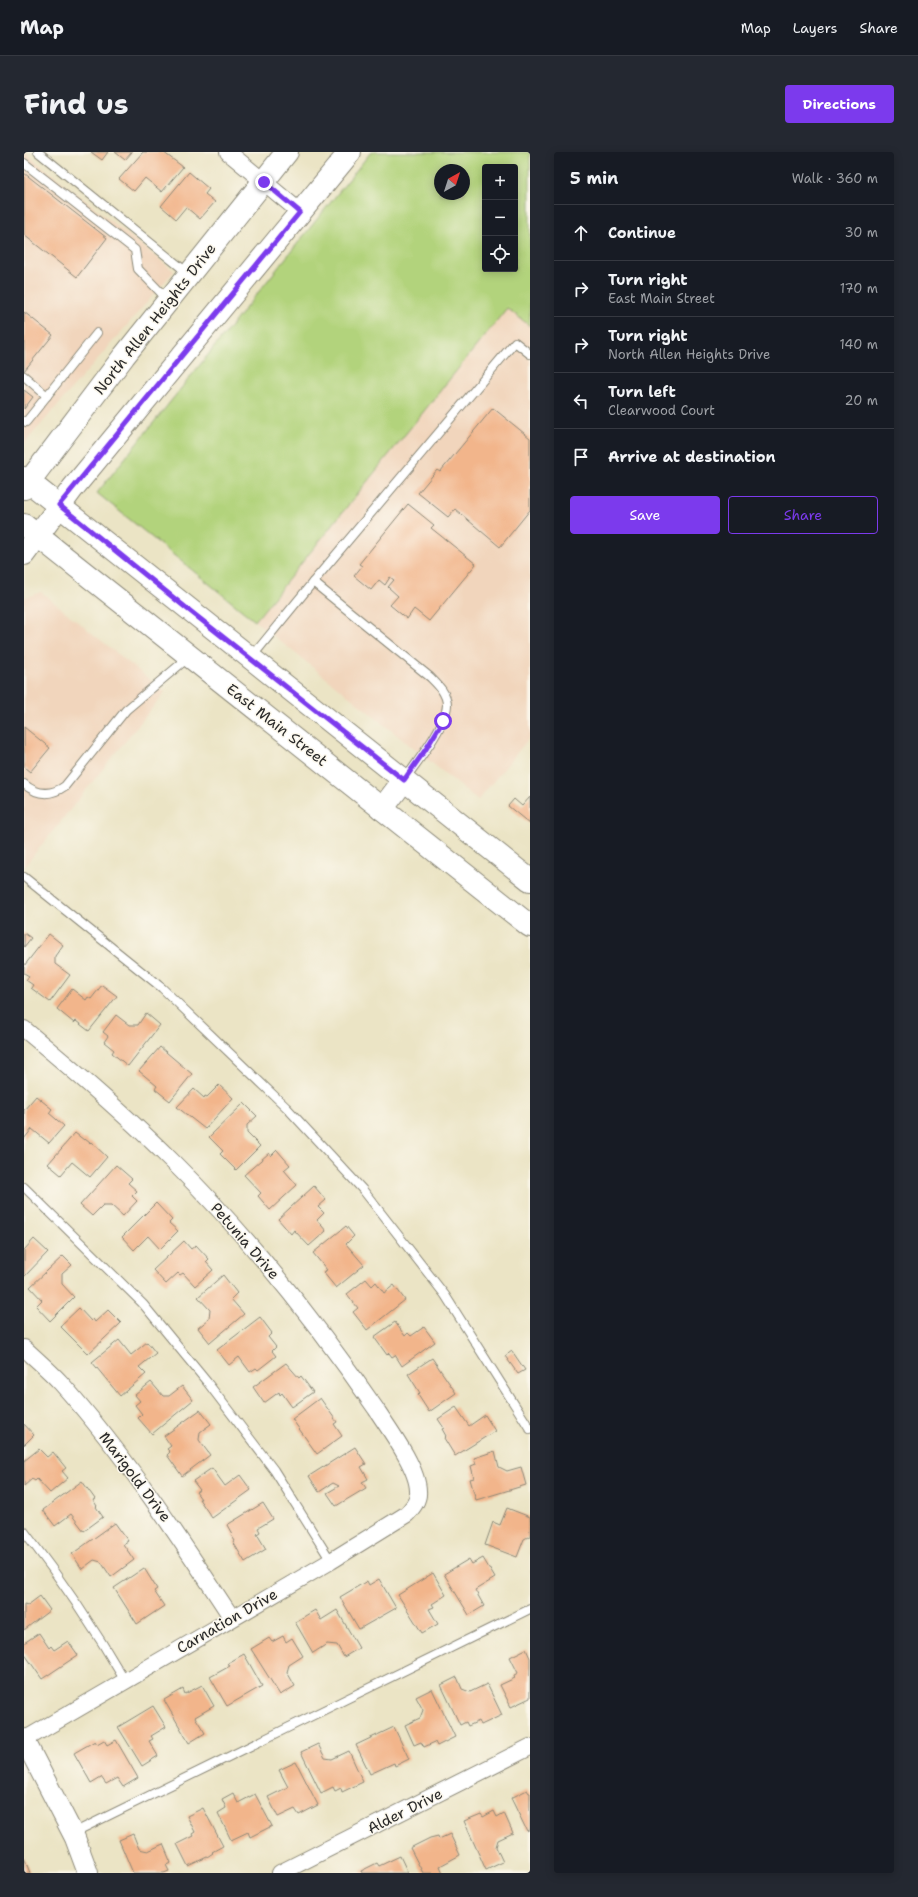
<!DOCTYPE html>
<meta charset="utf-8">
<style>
:root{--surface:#171b24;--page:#242831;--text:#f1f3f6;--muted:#9ea1a6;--line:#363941;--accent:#7c3aed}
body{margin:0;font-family:"Shantell Sans",sans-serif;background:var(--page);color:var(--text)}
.controls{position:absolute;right:12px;top:12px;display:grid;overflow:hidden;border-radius:4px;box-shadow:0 2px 10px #0003}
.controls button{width:36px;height:36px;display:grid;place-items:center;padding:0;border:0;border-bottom:1px solid var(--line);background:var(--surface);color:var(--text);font:20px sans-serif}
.compass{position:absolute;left:410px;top:12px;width:36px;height:36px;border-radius:50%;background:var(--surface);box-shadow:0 2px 10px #0003;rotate:39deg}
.stop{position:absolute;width:12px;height:12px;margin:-9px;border:3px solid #7c3aed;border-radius:50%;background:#fff}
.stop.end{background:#7c3aed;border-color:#fff;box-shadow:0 1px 4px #0008}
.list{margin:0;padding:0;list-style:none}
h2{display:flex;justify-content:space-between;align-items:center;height:52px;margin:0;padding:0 16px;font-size:17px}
h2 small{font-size:13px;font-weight:400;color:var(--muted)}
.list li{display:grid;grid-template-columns:26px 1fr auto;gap:12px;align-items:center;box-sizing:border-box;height:56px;padding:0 16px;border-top:1px solid var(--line)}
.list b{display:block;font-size:15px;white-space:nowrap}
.list p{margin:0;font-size:13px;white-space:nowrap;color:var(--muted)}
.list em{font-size:13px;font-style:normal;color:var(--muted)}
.actions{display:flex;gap:8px;padding:12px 16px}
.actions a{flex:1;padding:9px 0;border:1px solid var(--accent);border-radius:4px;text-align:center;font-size:14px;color:var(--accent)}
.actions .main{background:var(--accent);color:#fff}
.icon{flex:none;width:22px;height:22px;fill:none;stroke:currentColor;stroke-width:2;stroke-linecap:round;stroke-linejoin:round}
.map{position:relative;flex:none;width:506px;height:1721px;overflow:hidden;border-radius:4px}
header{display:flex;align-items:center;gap:24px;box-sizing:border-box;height:56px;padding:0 20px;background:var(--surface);border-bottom:1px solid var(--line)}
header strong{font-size:19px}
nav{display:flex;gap:22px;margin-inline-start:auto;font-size:14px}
.intro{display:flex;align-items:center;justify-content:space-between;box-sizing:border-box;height:96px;padding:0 24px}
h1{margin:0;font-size:28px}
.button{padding:10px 18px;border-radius:4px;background:var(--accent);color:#fff;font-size:14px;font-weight:700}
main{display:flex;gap:24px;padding:0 24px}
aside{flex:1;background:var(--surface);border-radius:4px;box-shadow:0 2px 10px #0003}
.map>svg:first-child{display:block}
.built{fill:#f1d5bc}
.green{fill:#b2d37b;stroke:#6e7f53;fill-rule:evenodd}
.building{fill:#f2b58b}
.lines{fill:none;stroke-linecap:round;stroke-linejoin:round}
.service-casing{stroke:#8b8878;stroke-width:10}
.minor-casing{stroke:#8b8878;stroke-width:18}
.tertiary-casing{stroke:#8b8878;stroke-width:22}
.secondary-casing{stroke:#8b8878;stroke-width:24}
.service{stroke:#fff;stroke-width:8}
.minor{stroke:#fff;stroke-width:16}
.tertiary{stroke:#fff;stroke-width:20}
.secondary{stroke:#fff;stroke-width:22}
.route{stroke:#7c3aed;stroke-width:5}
.labels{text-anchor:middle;stroke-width:3;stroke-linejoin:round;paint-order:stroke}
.street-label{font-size:15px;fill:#2b2b2b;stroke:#fbf7ec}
</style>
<header>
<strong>Map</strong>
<nav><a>Map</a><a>Layers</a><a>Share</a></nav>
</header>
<div class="intro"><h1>Find us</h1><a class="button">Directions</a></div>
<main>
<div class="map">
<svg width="506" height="1721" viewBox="0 0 506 1721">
<rect width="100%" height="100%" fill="#fbf7ec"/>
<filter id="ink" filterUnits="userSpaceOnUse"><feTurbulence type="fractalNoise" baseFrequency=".025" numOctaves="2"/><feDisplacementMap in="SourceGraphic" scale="8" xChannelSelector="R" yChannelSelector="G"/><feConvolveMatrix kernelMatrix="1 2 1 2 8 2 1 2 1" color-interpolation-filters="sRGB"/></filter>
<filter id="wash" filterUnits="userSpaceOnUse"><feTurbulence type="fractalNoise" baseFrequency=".012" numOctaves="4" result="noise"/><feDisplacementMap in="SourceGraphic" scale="16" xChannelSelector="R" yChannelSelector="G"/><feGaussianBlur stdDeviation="0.9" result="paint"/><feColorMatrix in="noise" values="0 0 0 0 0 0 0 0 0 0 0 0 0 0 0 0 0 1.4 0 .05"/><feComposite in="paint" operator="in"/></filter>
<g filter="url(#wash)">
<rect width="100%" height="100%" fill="#ebe4c5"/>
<!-- built -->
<g class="built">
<polygon points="0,0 150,119 0,292"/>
<polygon points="483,155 506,174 506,585 454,648 231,469"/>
<polygon points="17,440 141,540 0,715 0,446"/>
</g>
<!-- green -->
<path class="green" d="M347,0h159v174l-23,-18 -252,313 -158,-128zM461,15h30v102h-30zM416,18h24v24h-24z"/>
<g id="blocks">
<!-- building -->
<g class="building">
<polygon points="67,0 84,0 78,8"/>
<polygon points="91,0 108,0 101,8"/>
<polygon points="119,0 139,0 159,15 138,40 121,26 110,39 95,27"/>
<polygon points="165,20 185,37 181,42 191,50 176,67 162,55 152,67 137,54"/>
<polygon points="0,21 83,86 53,125 0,83"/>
<polygon points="0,160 29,183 0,219"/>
<polygon points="0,238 9,245 0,257"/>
<polygon points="469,256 506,286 506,358 476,395 431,357 424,365 394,341 413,318 416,320"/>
<polygon points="384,352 410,373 407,376 452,412 405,469 390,457 383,467 366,453 374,444 364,435 370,428 366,425 361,433 355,428 347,438 330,424 338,414 335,412"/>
<polygon points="0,575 26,596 6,620 0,615"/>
<polygon points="506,645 506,672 484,654 490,647 498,654"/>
<polygon points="0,781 7,786 0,795"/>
<polygon points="25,782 39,793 31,804 31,812 46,823 26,850 7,836 9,833 2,828 5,824 0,821 0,814"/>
<polygon points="78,833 93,844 65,879 52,869 50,871 33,857 48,837 62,848 64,845 67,847"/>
<polygon points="122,861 136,873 104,914 88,901 90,898 80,890 84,884 79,880 92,863 105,873 114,873"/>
<polygon points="136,895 168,922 146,949 131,937 133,934 115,919"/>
<polygon points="195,933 209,946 181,977 153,955 170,937 180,946 181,944 183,945"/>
<polygon points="12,944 28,957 25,961 40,974 25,991 8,977 0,987 0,958"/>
<polygon points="220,951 233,964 223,973 223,981 236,994 212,1018 196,1002 199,999 185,985"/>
<polygon points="51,981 60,988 61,987 66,991 67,990 83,1005 66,1025 48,1010 37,1023 24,1012"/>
<polygon points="253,998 266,1013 260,1018 273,1033 246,1058 234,1044 237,1041 220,1023 245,1001 247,1004"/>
<polygon points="92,1013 108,1027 104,1031 113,1039 108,1044 113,1049 99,1064 87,1053 79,1053 68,1064 56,1053"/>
<polygon points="290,1034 302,1048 294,1055 300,1061 293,1068 302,1079 285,1094 270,1078 267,1082 254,1067"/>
<polygon points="132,1051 148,1068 145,1071 154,1079 136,1097 124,1084 110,1098 98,1085"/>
<polygon points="322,1074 330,1084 322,1092 340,1113 312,1136 299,1120 303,1118 289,1101"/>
<polygon points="10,1087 24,1100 0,1125 0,1098"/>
<polygon points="160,1089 167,1097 172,1093 185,1107 182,1110 189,1118 171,1134 159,1121 156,1123 154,1121 142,1132 129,1118"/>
<polygon points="39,1104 48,1113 38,1122 38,1132 50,1145 26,1169 12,1154 18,1148 6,1135"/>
<polygon points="199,1123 213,1141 207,1147 220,1162 186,1191 174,1176 185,1167 186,1158 174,1145"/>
<polygon points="342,1127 348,1134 352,1130 360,1141 370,1133 381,1148 343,1178 329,1160 334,1156 323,1142"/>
<polygon points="55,1156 67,1169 69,1167 71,1170 84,1158 97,1171 64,1202 36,1174"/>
<polygon points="236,1165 248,1181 244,1185 252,1195 248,1199 252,1204 234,1218 232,1216 226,1220 215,1205 205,1213 193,1198"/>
<polygon points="371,1170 381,1184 384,1181 387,1184 400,1175 411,1190 378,1214 371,1203 368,1205 365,1201 363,1203 350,1185"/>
<polygon points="95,1188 107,1203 123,1190 132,1201 115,1215 122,1222 96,1244 68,1210"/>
<polygon points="488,1199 501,1218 494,1222 481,1204"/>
<polygon points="408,1206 432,1241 405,1260 394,1243 396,1241 384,1222"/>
<polygon points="262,1211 275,1226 277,1224 289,1240 268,1255 258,1241 256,1243 255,1240 240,1251 229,1235"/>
<polygon points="127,1230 139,1244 145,1244 158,1234 169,1248 128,1282 114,1266 118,1262 111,1253 116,1249 111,1243"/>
<polygon points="296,1246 313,1270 310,1272 318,1284 293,1302 268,1267"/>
<polygon points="432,1255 445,1274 461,1263 471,1279 431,1304 420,1286 422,1284 418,1277 420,1276 414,1267"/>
<polygon points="176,1258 187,1272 176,1280 175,1288 186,1303 158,1324 143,1303 146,1300 143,1297 147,1294 140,1284"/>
<polygon points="0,1272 10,1283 0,1293"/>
<polygon points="331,1295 342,1312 337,1315 344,1327 338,1330 342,1336 312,1354 303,1341 315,1334 309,1331 295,1340 285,1324"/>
<polygon points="15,1297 23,1305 29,1300 42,1316 38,1319 44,1326 26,1341 13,1327 11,1329 8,1327 0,1334 0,1309"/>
<polygon points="471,1299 475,1315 483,1319 497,1315 502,1333 452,1348 446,1327 450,1326 447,1314 452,1312 450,1306"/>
<polygon points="188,1316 201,1334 216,1323 227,1338 188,1366 175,1347 177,1347 172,1340 176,1338 169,1329"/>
<polygon points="58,1329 71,1347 69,1348 73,1354 72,1355 79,1365 60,1379 47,1362 31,1374 19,1358"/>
<polygon points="239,1351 249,1367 234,1376 236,1380 233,1382 242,1397 221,1410 209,1390 211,1389 207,1383 208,1382 203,1373"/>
<polygon points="483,1356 506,1365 506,1384 500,1387 493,1405 461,1393 469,1370 476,1373"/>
<polygon points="91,1371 104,1389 99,1392 110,1408 87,1425 77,1410 70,1408 58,1417 48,1402"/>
<polygon points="459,1406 471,1426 451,1438 460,1454 445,1463 420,1422 445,1407 448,1412"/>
<polygon points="120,1416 133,1437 130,1439 140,1454 113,1472 90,1436"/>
<polygon points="409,1421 422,1443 408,1452 410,1455 405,1457 414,1472 398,1481 374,1443"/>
<polygon points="355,1427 372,1456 335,1477 316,1445 343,1429 345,1433"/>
<polygon points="16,1444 26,1458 0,1478 0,1452 4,1453"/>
<polygon points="291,1458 297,1468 313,1458 335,1496 320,1505 313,1493 303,1492 289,1501 271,1470"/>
<polygon points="15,1481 25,1496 27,1494 30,1498 44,1489 54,1503 18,1527 0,1501 0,1491"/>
<polygon points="259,1484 262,1490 268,1486 279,1504 265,1513 263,1520 271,1534 256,1543 227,1497 245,1486 248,1490"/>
<polygon points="502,1497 506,1506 506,1546 487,1555 476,1533 491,1526 490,1523 494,1521 486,1505"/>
<polygon points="220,1502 238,1534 203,1554 186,1525 206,1514 204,1511"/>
<polygon points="433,1525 438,1537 446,1540 463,1532 478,1563 457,1573 455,1569 444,1574 442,1570 436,1573 417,1533"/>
<polygon points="178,1533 190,1554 171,1565 181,1581 165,1591 140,1548 159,1537 161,1542"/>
<polygon points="408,1537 431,1585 413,1594 411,1590 400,1595 397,1590 390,1593 381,1573 396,1566 399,1558 392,1545"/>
<polygon points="129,1554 142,1575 127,1584 129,1587 125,1589 134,1604 118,1614 94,1575"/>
<polygon points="370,1575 385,1607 371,1614 370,1611 346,1622 332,1593"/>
<polygon points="80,1588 83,1593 92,1588 114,1626 99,1635 93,1626 82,1632 77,1625 67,1631 50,1601 71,1589 73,1592"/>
<polygon points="294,1592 301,1606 308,1607 325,1599 339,1630 318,1640 317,1636 311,1639 309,1635 297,1641 277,1600"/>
<polygon points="272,1610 294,1653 275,1663 271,1657 254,1665 244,1645 264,1635 255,1618"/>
<polygon points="503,1638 505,1641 506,1641 506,1677 503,1679 487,1646"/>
<polygon points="209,1641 214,1651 231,1642 248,1674 226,1685 224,1680 207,1688 194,1661 202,1656 198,1647"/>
<polygon points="179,1656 199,1694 188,1700 189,1701 183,1705 164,1714 153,1692 169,1684 168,1682 171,1680 163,1664"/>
<polygon points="470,1659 473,1665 480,1661 489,1681 474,1688 472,1695 479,1710 462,1718 440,1669 457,1662 459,1665"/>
<polygon points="109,1682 115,1697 124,1699 139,1692 147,1711 142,1713 145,1719 140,1721 109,1721 95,1688"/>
<polygon points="426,1682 436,1703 416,1714 419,1721 399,1721 386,1696 406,1686 414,1684 415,1687"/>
<polygon points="376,1704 384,1721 338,1721 337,1719 353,1711 355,1714"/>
<polygon points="0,1705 6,1721 0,1721"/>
</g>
</g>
</g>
<g filter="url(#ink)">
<use href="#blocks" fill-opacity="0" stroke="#8b8878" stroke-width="1"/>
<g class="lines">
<!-- service casing -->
<g class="service-casing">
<g id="service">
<polyline points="14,0 165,122"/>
<polyline points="0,11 111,98 114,117 144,148"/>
<polyline points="0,224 23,244"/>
<polyline points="0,269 2,270 73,181"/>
<polyline points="289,430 491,190 506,202"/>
<path d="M227,506l62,-76 117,95c7,7 17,16 17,28 -1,21 -30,57 -42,74"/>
<path d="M0,632c13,11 27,12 41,2l61,-76 63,-53"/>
<polyline points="0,725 138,836 262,955 339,1038 421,1143 506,1277"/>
<polyline points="0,1035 119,1152 183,1230 250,1318 307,1409"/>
<path d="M0,1379c37,48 71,98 101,150"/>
<polyline points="49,1681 506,1457"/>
</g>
</g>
<!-- minor casing -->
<g class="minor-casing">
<g id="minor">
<polyline points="204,0 276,60"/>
<path d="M0,877c52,43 103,87 151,135 75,74 141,158 201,245 13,20 42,59 42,82 1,9 -5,16 -11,23l-76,47 -307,179"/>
<path d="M0,1196c12,11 26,23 37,35 65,73 118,154 171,235"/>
<polyline points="256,1721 506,1595"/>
</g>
</g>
<!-- tertiary casing -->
<g class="tertiary-casing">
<polyline id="tertiary" points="0,1587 51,1686 64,1721"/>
</g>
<!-- secondary casing -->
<g class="secondary-casing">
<g id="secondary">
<polyline points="0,326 506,728"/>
<polyline points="0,336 100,204 263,0"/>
<polyline points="0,373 506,774"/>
<polyline points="0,402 49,336 326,0"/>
<polyline points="358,657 380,628"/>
</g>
</g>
<!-- service -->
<use href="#service" class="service"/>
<!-- minor -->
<use href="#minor" class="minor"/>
<!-- tertiary -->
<use href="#tertiary" class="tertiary"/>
<!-- secondary -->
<use href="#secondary" class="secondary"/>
</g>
</g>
<g class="lines" filter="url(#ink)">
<!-- route -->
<polyline class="route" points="240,30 276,60 35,353 161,455 380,628 402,597 419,569"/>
</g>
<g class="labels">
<!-- street labels -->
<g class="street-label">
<text transform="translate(131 167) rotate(-52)" y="5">North Allen Heights Drive</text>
<text transform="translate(253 573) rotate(38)" y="5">East Main Street</text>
<text transform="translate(221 1089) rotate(49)" y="5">Petunia Drive</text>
<text transform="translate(111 1325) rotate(53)" y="5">Marigold Drive</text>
<text transform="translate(203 1469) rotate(-30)" y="5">Carnation Drive</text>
<text transform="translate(381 1659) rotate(-27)" y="5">Alder Drive</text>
</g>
</g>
</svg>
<div class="controls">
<button>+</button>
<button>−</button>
<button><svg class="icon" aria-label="locate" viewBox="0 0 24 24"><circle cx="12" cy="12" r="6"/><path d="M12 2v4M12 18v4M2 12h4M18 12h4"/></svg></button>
</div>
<svg class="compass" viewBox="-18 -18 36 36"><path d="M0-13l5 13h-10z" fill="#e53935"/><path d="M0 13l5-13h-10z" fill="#9ea1a6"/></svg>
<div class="stop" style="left:419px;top:569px"></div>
<div class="stop end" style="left:240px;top:30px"></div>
</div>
<aside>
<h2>5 min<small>Walk · 360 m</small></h2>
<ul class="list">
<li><svg class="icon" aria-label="ahead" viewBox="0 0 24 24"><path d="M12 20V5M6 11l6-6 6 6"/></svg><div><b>Continue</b></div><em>30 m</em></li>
<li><svg class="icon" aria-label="right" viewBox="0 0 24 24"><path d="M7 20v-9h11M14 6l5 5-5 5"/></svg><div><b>Turn right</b><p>East Main Street</p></div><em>170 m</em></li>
<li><svg class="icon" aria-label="right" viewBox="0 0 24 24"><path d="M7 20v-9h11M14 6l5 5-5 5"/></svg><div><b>Turn right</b><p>North Allen Heights Drive</p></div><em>140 m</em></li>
<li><svg class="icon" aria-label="left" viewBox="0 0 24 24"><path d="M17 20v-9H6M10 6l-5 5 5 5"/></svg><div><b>Turn left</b><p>Clearwood Court</p></div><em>20 m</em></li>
<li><svg class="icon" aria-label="arrive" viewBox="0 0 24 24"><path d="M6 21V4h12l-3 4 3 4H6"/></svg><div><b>Arrive at destination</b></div></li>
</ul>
<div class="actions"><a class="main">Save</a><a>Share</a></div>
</aside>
</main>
